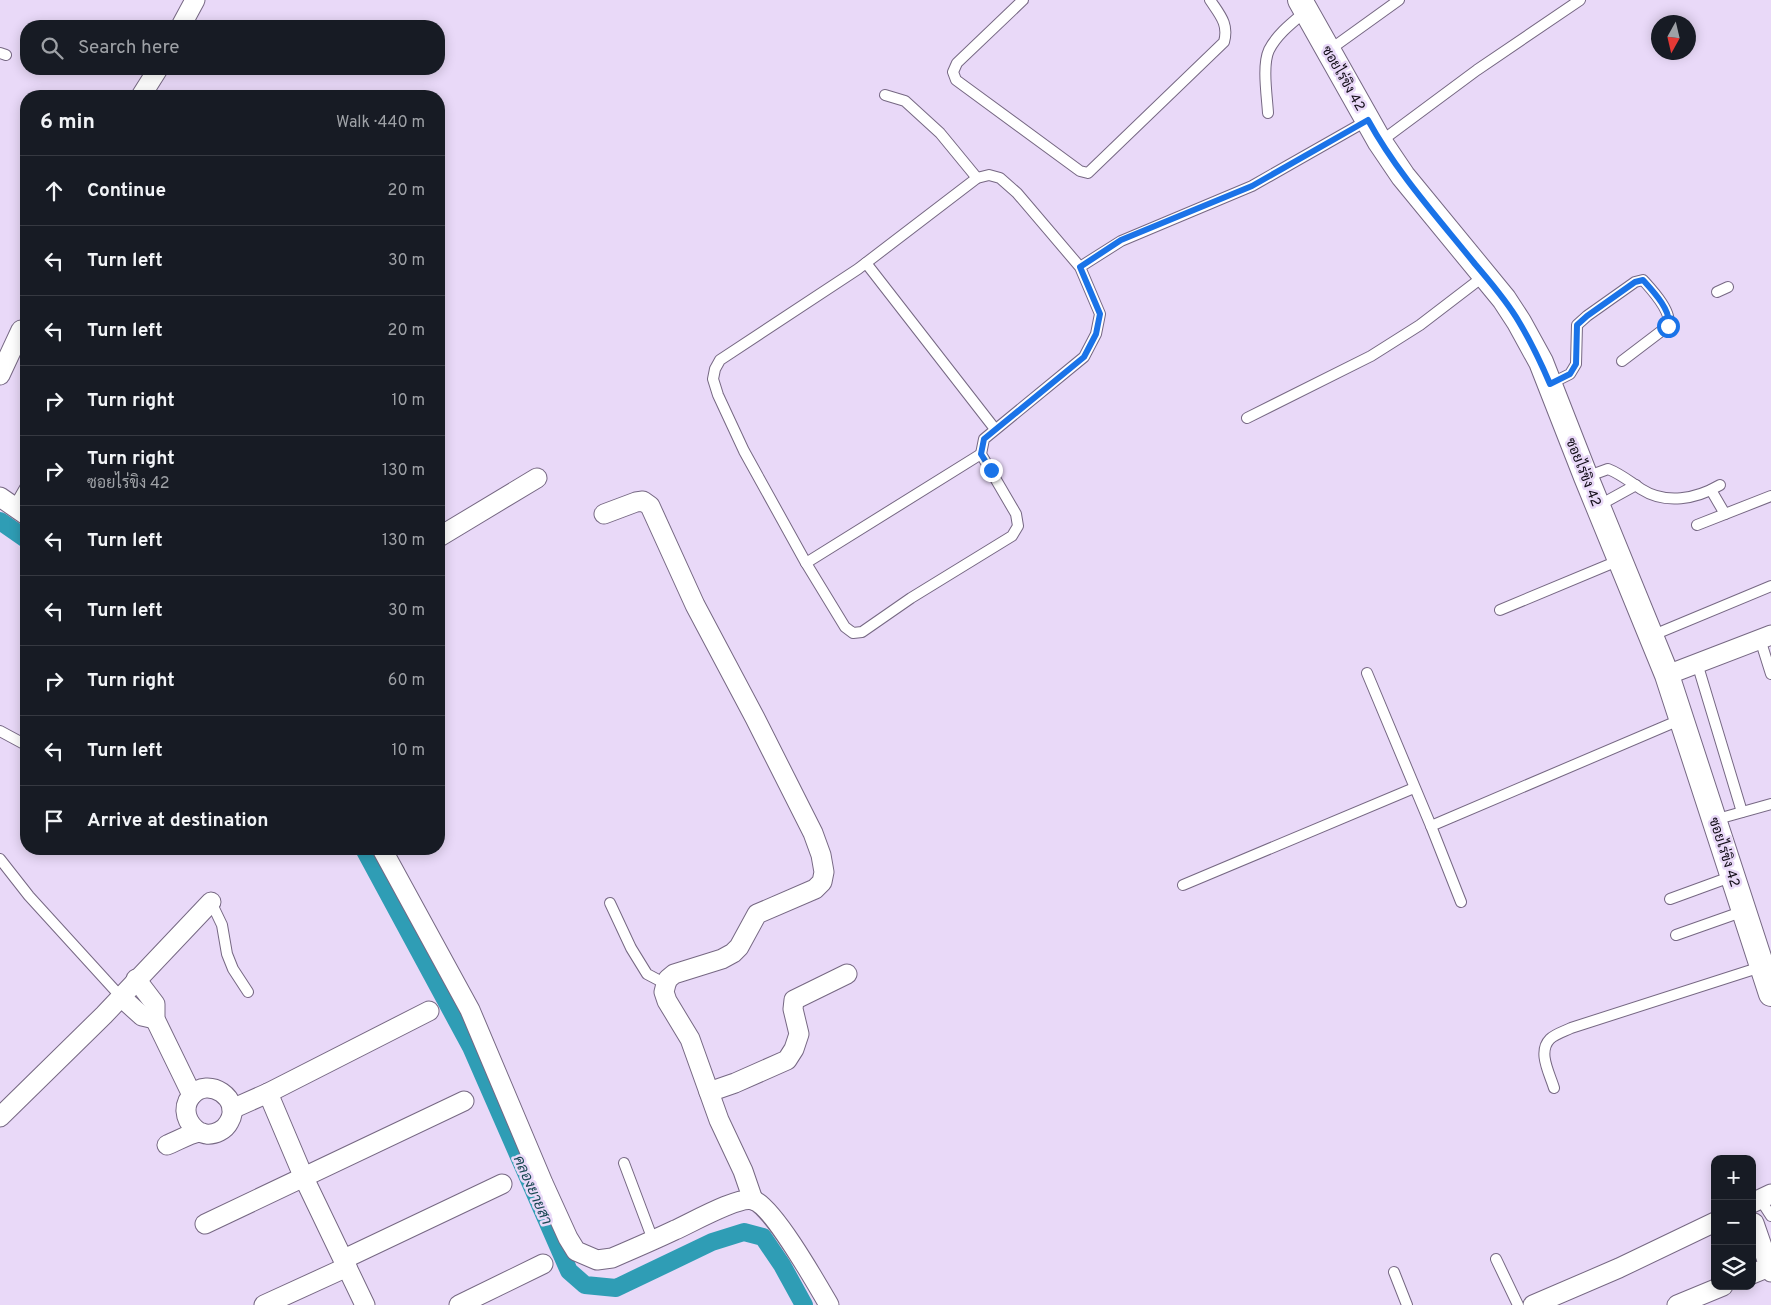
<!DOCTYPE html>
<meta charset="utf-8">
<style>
:root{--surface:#171b24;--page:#242831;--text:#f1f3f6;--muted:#9ea1a6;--line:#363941}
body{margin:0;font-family:Overpass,Sarabun,sans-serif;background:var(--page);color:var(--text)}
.controls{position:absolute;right:15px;bottom:15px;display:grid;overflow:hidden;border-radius:10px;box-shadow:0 2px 12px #0003}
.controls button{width:45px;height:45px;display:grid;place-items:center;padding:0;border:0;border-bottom:1px solid var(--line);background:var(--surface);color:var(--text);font:25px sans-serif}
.compass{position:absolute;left:1651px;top:15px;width:45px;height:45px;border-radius:50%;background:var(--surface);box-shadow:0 2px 12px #0003;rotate:188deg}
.stop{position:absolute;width:15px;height:15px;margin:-11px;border:4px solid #1a73e8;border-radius:50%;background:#fff}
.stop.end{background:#1a73e8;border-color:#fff;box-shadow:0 1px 5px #0008}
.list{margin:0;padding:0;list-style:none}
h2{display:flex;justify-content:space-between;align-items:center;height:65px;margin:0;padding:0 20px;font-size:21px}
h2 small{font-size:16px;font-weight:400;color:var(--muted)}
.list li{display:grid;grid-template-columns:32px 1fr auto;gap:15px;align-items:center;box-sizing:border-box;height:70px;padding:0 20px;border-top:1px solid var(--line)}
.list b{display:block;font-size:19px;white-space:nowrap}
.list p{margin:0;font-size:16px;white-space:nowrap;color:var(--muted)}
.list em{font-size:16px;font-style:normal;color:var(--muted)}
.icon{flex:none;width:28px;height:28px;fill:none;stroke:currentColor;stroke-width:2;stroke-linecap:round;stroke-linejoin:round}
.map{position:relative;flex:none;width:1771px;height:1305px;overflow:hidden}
.search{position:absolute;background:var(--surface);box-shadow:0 2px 12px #0003;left:20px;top:20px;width:425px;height:55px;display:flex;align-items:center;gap:12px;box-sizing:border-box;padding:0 18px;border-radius:20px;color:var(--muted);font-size:19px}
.panel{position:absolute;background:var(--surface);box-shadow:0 2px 12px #0003;left:20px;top:90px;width:425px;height:765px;border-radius:20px}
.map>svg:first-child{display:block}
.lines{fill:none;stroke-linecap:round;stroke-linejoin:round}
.canal{stroke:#2f9db5;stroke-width:18}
.service-casing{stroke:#766883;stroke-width:12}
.minor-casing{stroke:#766883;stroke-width:21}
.tertiary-casing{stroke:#766883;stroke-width:26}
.service{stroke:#fff;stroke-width:10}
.minor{stroke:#fff;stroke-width:19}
.tertiary{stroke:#fff;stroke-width:24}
.route{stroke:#1a73e8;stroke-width:6}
.labels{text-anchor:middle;stroke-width:5;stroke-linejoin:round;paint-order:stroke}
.street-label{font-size:14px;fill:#100b15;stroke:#e9d9f8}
.water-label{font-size:15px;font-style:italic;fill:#1a4853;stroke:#e9d9f8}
</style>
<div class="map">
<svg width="1771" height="1305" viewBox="0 0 1771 1305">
<rect width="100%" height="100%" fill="#e9d9f8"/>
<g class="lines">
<!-- canal -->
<g class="canal">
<polyline points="0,521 26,539"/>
<polyline points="364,849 471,1047 569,1271 585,1285 616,1288 712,1242 744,1232 763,1237 782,1265 804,1305"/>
</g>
<!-- service casing -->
<g class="service-casing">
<g id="service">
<path d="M1023,0l-66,63 -4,9 3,8 124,91 8,2 136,-131c5,-18 -4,-27 -14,-42"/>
<polyline points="1328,51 1399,0"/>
<polyline points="0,53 6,55"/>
<polyline points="885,95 905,101 940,133 977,178"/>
<path d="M1268,113c-1,-17 -6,-48 1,-63 8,-16 24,-28 37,-39"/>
<polyline points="1380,142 1477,70 1580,0"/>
<polyline points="866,263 995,429"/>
<polyline points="1080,267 1017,193 1000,178 989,175 977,178 858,269 720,360 715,369 713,379 718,395 744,451 806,563 845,627 853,633 862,632 911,598 1012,536 1018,526 1016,514 981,454 984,439 1084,357 1096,334 1100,314 1080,267 1121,241 1252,186 1368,120"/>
<polyline points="1717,292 1728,287"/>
<path d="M1550,384l20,-10 6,-10 1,-39 10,-9 48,-34 8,-2c9,10 30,32 25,46l-46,35"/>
<polyline points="1247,418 1371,356 1420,325 1484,276"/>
<path d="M1586,477l22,-8c13,5 22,13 33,20 25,16 55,10 79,-4"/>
<polyline points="1711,490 1725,514"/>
<polyline points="1598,506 1636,485"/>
<polyline points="14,507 26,486"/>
<polyline points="1697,525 1771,496"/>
<polyline points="806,563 981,454"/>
<polyline points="1500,610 1620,560"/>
<polyline points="1651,636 1771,586"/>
<polyline points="1760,639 1771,674"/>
<polyline points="1697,663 1742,812"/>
<polyline points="1367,673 1431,826"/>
<polyline points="0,731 26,745"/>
<polyline points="1714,820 1771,804"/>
<polyline points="0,859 29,896 121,997"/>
<polyline points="1183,885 1414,788"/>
<polyline points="1670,899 1733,876"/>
<polyline points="211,902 222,925 227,954 233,969 248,992"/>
<polyline points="1461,902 1431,826 1682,719"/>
<polyline points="610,903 631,948 647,974 666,984"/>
<polyline points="1676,935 1744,911"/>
<path d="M1554,1088c-4,-14 -17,-36 -4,-49 5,-5 15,-8 21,-11l193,-62"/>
<polyline points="624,1163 653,1240"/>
<polyline points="1760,1199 1771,1216"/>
<polyline points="1496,1259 1518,1305"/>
<polyline points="1394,1272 1407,1305"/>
</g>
</g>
<!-- minor casing -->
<g class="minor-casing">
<g id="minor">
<polyline points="181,26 195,0"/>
<polyline points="141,96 158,69"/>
<polyline points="0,375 21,330"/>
<polyline points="0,497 26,515"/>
<polyline points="604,514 636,502 643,501 650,506 695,605 755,718 813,833 821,855 824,872 822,882 815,889 757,914 739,947 733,953 722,959 674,974 668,979 666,984 664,992 667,1001 690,1039 719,1120 743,1171 753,1200"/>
<polyline points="439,537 537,478"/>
<polyline points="1667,675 1771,635"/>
<path d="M382,849l88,161 73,173 25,55 8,13 21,9 15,-2c21,-9 42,-18 63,-28 16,-7 63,-34 78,-30 19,5 65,86 76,105"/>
<polyline points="136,979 155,1004 155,1019 192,1095"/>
<polyline points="121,997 142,1016 155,1019"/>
<polyline points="709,1092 735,1083 787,1060 794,1049 799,1034 793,1009 794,1000 847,974"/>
<polyline points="268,1093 304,1178 365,1305"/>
<polyline points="232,1109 268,1093 429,1011"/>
<polyline points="0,1117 104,1015 211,902"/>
<path d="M167,1145c8,-3 24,-12 32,-13 1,0 6,2 7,2 9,1 19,-4 23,-12 14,-23 -21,-47 -38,-26 -10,13 -4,28 8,36"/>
<polyline points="1752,1203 1771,1194"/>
<polyline points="1754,1223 1771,1272"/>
<polyline points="205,1224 464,1101"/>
<polyline points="344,1259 502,1184"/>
<polyline points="1752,1274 1769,1267"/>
<polyline points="264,1305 347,1267"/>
<polyline points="459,1305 543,1264"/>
<polyline points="1533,1305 1619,1268 1715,1222"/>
<polyline points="1677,1305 1723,1286"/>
</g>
</g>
<!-- tertiary casing -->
<g class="tertiary-casing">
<polyline id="tertiary" points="1300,0 1380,142 1403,176 1504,299 1519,322 1541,362 1586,477 1667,675 1771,994"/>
</g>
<!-- service -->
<use href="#service" class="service"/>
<!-- minor -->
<use href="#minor" class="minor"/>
<!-- tertiary -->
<use href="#tertiary" class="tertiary"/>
</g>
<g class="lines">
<!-- route -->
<path class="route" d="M991,470l-10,-16 3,-15 100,-82 12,-23 4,-20 -20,-47 41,-27 131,-54 116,-66c29,53 70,98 107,144 16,19 32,37 44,58 12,20 22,41 31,62l20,-10 6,-10 1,-39 10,-9 48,-34 8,-2c9,10 30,32 25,46"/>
</g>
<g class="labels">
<!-- street labels -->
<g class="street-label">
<text transform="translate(1344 78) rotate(60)" y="5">ซอยไร่ขิง 42</text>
<text transform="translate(1584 472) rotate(68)" y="5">ซอยไร่ขิง 42</text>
<text transform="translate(1725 852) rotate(72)" y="5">ซอยไร่ขิง 42</text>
</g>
<!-- water labels -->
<g class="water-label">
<text transform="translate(533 1190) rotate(66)" y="5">คลองยายสา</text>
</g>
</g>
</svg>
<div class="controls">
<button>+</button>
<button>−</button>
<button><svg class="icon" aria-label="layers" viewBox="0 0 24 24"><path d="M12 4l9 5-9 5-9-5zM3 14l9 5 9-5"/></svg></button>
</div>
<svg class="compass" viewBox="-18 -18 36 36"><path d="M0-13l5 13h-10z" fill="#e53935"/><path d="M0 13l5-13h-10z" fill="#9ea1a6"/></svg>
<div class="stop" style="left:1668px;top:326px"></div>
<div class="stop end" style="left:991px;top:470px"></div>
<div class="search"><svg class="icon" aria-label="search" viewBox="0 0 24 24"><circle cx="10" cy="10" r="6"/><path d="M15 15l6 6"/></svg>Search here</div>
<section class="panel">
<h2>6 min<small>Walk · 440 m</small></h2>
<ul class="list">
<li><svg class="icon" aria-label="ahead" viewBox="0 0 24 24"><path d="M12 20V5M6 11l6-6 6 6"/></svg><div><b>Continue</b></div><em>20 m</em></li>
<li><svg class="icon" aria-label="left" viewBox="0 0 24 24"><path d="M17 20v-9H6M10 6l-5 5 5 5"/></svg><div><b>Turn left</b></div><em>30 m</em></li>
<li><svg class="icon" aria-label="left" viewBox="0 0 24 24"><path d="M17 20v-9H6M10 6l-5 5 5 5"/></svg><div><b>Turn left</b></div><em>20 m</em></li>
<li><svg class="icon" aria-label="right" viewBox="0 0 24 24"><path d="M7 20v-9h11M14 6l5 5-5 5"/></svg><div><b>Turn right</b></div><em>10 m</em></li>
<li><svg class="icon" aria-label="right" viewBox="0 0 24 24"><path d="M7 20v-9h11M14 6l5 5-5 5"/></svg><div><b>Turn right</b><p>ซอยไร่ขิง 42</p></div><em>130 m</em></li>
<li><svg class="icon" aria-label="left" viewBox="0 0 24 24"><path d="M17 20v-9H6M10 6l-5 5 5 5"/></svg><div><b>Turn left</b></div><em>130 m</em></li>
<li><svg class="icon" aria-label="left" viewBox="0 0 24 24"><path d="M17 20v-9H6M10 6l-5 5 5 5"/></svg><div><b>Turn left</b></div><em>30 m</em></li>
<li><svg class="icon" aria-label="right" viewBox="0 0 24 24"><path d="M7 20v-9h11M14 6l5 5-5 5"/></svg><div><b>Turn right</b></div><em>60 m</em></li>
<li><svg class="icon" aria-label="left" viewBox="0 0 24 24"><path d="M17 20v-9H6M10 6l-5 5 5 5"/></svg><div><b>Turn left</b></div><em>10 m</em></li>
<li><svg class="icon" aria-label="arrive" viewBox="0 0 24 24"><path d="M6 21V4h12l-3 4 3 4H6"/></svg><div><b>Arrive at destination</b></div></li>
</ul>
</section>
</div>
